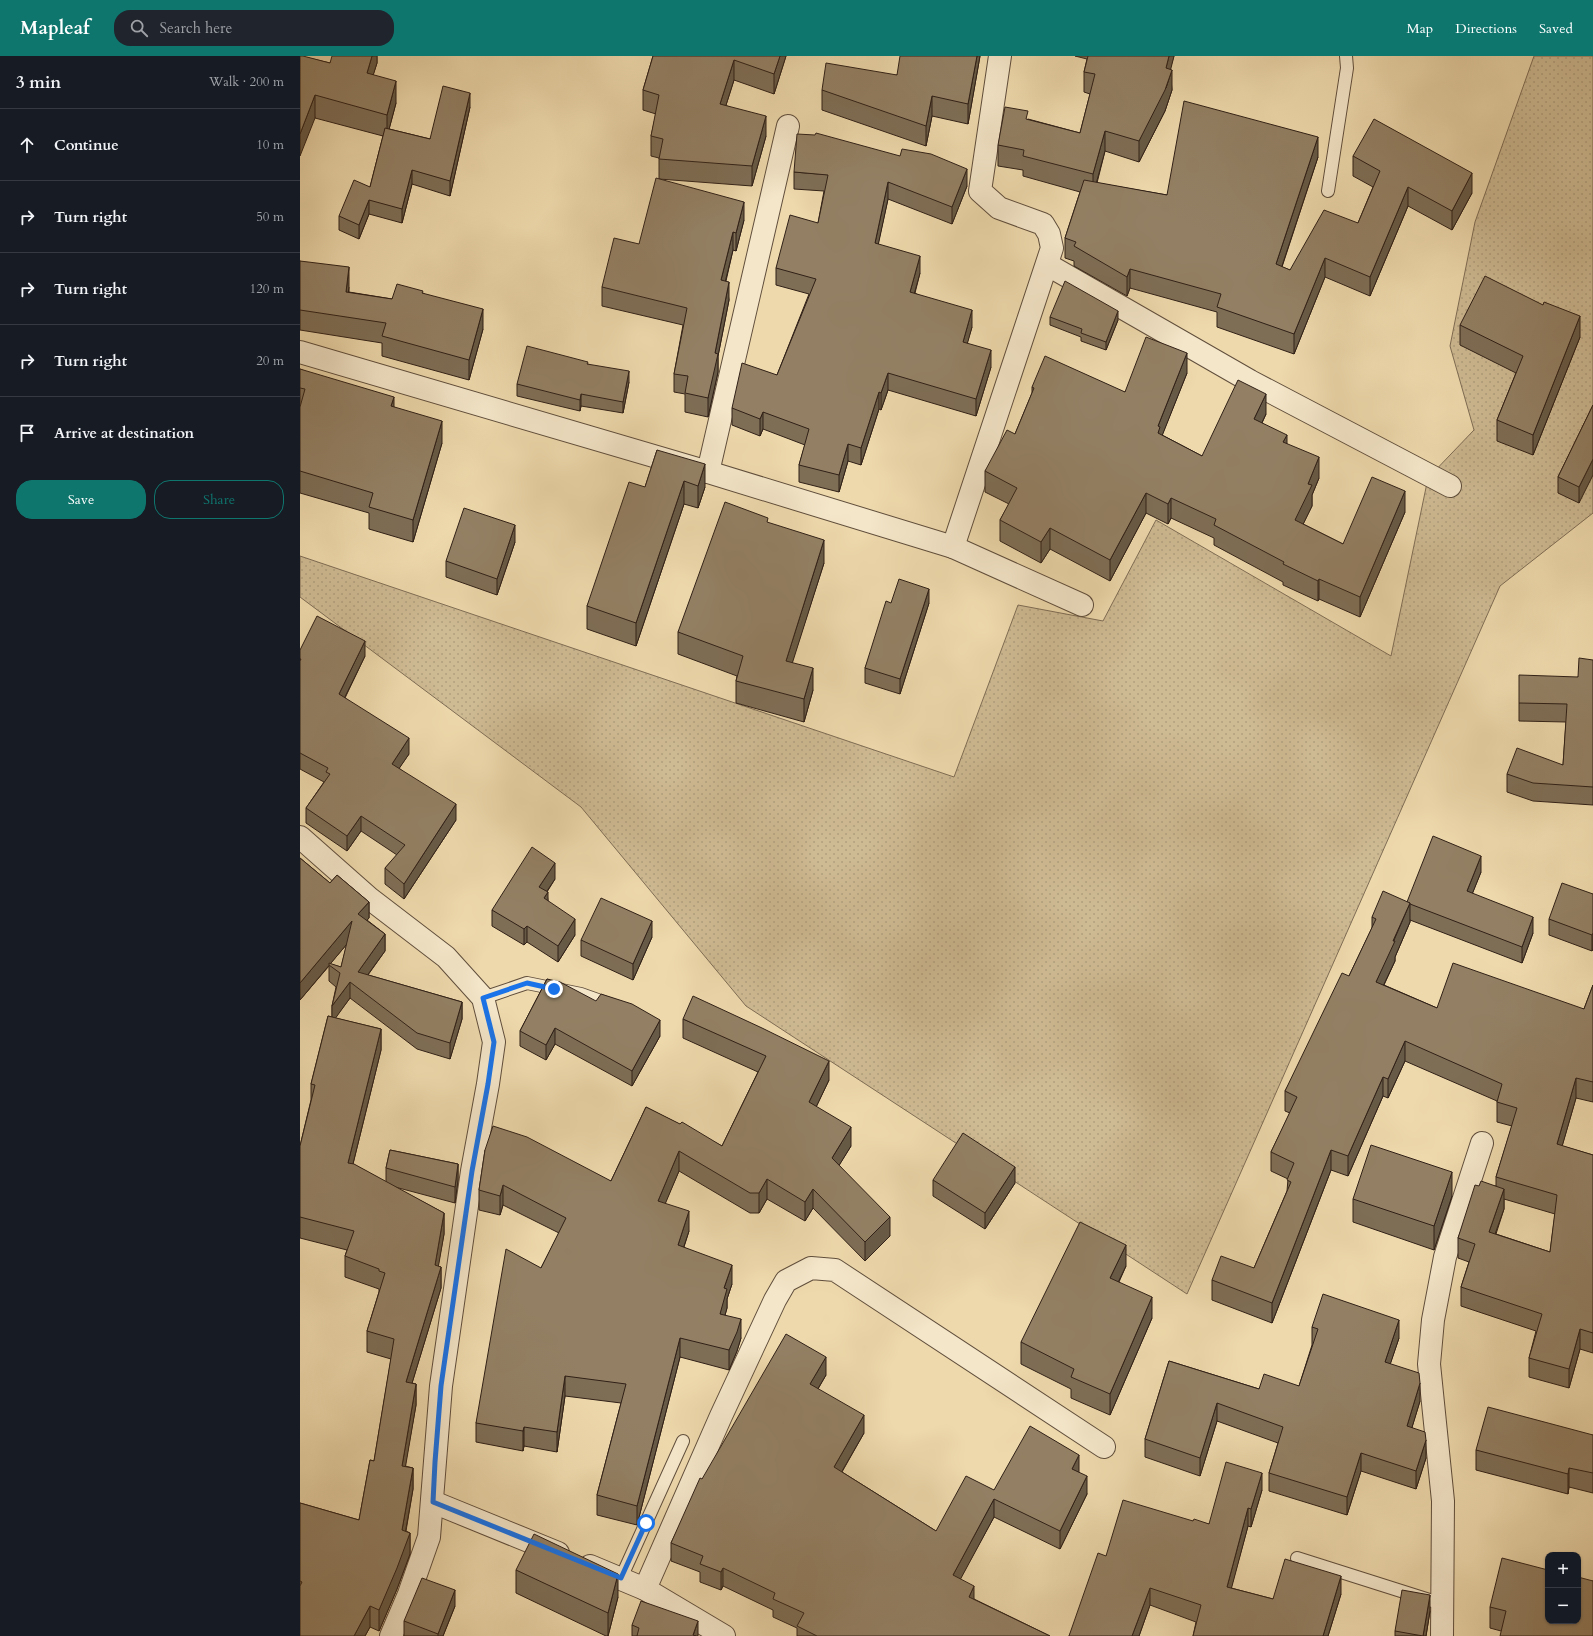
<!DOCTYPE html>
<meta charset="utf-8">
<style>
:root{--surface:#171b24;--page:#20242c;--text:#f1f3f6;--muted:#9ea1a6;--line:#363941;--accent:#0f766e}
body{margin:0;font-family:Cardo,serif;background:var(--page);color:var(--text)}
.controls{position:absolute;right:12px;bottom:12px;display:grid;overflow:hidden;border-radius:8px;box-shadow:0 1px 3px #0004}
.controls button{width:36px;height:36px;display:grid;place-items:center;padding:0;border:0;border-bottom:1px solid var(--line);background:var(--surface);color:var(--text);font:20px sans-serif}
.stop{position:absolute;width:12px;height:12px;margin:-9px;border:3px solid #1a73e8;border-radius:50%;background:#fff}
.stop.end{background:#1a73e8;border-color:#fff;box-shadow:0 1px 4px #0008}
.list{margin:0;padding:0;list-style:none}
h2{display:flex;justify-content:space-between;align-items:center;height:52px;margin:0;padding:0 16px;font-size:17px}
h2 small{font-size:13px;font-weight:400;color:var(--muted)}
.list li{display:grid;grid-template-columns:26px 1fr auto;gap:12px;align-items:center;box-sizing:border-box;height:72px;padding:0 16px;border-top:1px solid var(--line)}
.list b{display:block;font-size:15px;white-space:nowrap}
.list em{font-size:13px;font-style:normal;color:var(--muted)}
.actions{display:flex;gap:8px;padding:12px 16px}
.actions a{flex:1;padding:9px 0;border:1px solid var(--accent);border-radius:16px;text-align:center;font-size:14px;color:var(--accent)}
.actions .main{background:var(--accent);color:#fff}
.icon{flex:none;width:22px;height:22px;fill:none;stroke:currentColor;stroke-width:2;stroke-linecap:round;stroke-linejoin:round}
.map{position:relative;flex:none;width:1293px;height:1580px;overflow:hidden}
header{display:flex;align-items:center;gap:24px;box-sizing:border-box;height:56px;padding:0 20px;background:var(--accent);color:#fff}
header strong{font-size:19px}
nav{display:flex;gap:22px;margin-inline-start:auto;font-size:14px}
.search{width:280px;height:36px;background:var(--page);display:flex;align-items:center;gap:10px;box-sizing:border-box;padding:0 14px;border-radius:16px;color:var(--muted);font-size:15px}
main{display:flex}
aside{flex:1;background:var(--surface)}
.map>svg:first-child{display:block}
.grass{fill:url(#grass-dots);stroke:#7f6d55}
.lines{fill:none;stroke-linecap:round;stroke-linejoin:round}
.service-casing{stroke:#604e3c;stroke-width:14}
.minor-casing{stroke:#604e3c;stroke-width:24}
.service{stroke:#f4e6c9;stroke-width:12}
.minor{stroke:#f4e6c9;stroke-width:22}
.wall{fill:#7e6e56;stroke:#302017;fill-rule:evenodd}
.shaded-wall{fill:#675a46;stroke:#302017}
.building{fill:#938064;stroke:#302017}
.route{stroke:#1a73e8;stroke-width:5}
</style>
<header>
<strong>Mapleaf</strong>
<div class="search"><svg class="icon" aria-label="search" viewBox="0 0 24 24"><circle cx="10" cy="10" r="6"/><path d="M15 15l6 6"/></svg>Search here</div>
<nav><a>Map</a><a>Directions</a><a>Saved</a></nav>
</header>
<main>
<aside>
<h2>3 min<small>Walk · 200 m</small></h2>
<ul class="list">
<li><svg class="icon" aria-label="ahead" viewBox="0 0 24 24"><path d="M12 20V5M6 11l6-6 6 6"/></svg><div><b>Continue</b></div><em>10 m</em></li>
<li><svg class="icon" aria-label="right" viewBox="0 0 24 24"><path d="M7 20v-9h11M14 6l5 5-5 5"/></svg><div><b>Turn right</b></div><em>50 m</em></li>
<li><svg class="icon" aria-label="right" viewBox="0 0 24 24"><path d="M7 20v-9h11M14 6l5 5-5 5"/></svg><div><b>Turn right</b></div><em>120 m</em></li>
<li><svg class="icon" aria-label="right" viewBox="0 0 24 24"><path d="M7 20v-9h11M14 6l5 5-5 5"/></svg><div><b>Turn right</b></div><em>20 m</em></li>
<li><svg class="icon" aria-label="arrive" viewBox="0 0 24 24"><path d="M6 21V4h12l-3 4 3 4H6"/></svg><div><b>Arrive at destination</b></div></li>
</ul>
<div class="actions"><a class="main">Save</a><a>Share</a></div>
</aside>
<div class="map">
<svg width="1293" height="1580" viewBox="0 0 1293 1580">
<defs>
<pattern id="grass-dots" width="8" height="8" patternUnits="userSpaceOnUse"><rect width="8" height="8" fill="#ceba93"/><path d="M2 2h.1M6 6h.1" fill="none" stroke="#b1a07e" stroke-width="1.8" stroke-linecap="round"/></pattern>
</defs>
<rect width="100%" height="100%" fill="#eed9ac"/>
<filter id="stains"><feTurbulence type="fractalNoise" baseFrequency=".005" numOctaves="4"/><feColorMatrix values="0 0 0 0 .2 0 0 0 0 .09 0 0 0 0 .02 0 0 0 .5 -.17"/></filter>
<radialGradient id="worn" r=".72"><stop offset=".6" stop-color="#630" stop-opacity="0"/><stop offset="1" stop-color="#630" stop-opacity=".3"/></radialGradient>
<!-- grass -->
<polygon class="grass" points="1234,0 1293,0 1293,457 1200,530 887,1238 446,950 281,751 0,541 0,500 654,721 718,549 803,565 856,464 1091,600 1128,422 1174,374 1150,290 1175,166"/>
<g class="lines">
<!-- service casing -->
<g class="service-casing">
<g id="service">
<polyline points="1028,135 1047,12 1046,0"/>
<polyline points="183,942 227,927 281,938 312,949"/>
<polyline points="997,1502 1142,1548"/>
<polyline points="321,1522 383,1385"/>
</g>
</g>
<!-- minor casing -->
<g class="minor-casing">
<g id="minor">
<polyline points="748,209 950,325 1150,430"/>
<polyline points="0,296 408,416 653,491 782,549"/>
<polyline points="408,416 488,70"/>
<polyline points="653,491 752,192 749,178 743,168 699,152 680,135 700,0"/>
<polyline points="0,781 69,842 146,901 183,942 194,986 188,1028 172,1115 141,1330 129,1481 109,1538 91,1580"/>
<polyline points="133,1446 258,1497"/>
<polyline points="290,1510 345,1533 424,1580"/>
<polyline points="345,1533 421,1360 475,1244 486,1225 511,1212 535,1214 804,1391"/>
<polyline points="1142,1580 1143,1445 1129,1308 1133,1264 1145,1201 1182,1087"/>
</g>
</g>
<!-- service -->
<use href="#service" class="service"/>
<!-- minor -->
<use href="#minor" class="minor"/>
</g>
<!-- wall -->
<g class="wall">
<polygon points="0,0 30,7 77,0 77,7 73,19 96,47 89,73 130,83 170,51 150,140 112,128 102,167 69,158 59,183 39,174 39,160 70,131 83,80 15,62"/>
<polygon points="353,0 486,0 474,38 434,24 426,49 466,80 452,130 359,123 359,102 351,100 351,80 356,58 343,54 343,34"/>
<polygon points="680,0 668,68 632,60 626,90 522,54 522,34 597,19"/>
<polygon points="775,0 874,0 870,13 872,34 865,55 839,106 805,95 797,127 867,139 1018,101 982,211 990,214 1058,167 1073,131 1053,120 1053,100 1172,137 1152,174 1108,150 1070,240 1025,221 994,298 917,271 917,256 830,232 827,240 774,210 774,205 765,202 765,182 780,136 723,120 723,114 698,110 698,89 728,63 780,77 790,38 784,36 784,16 787,3"/>
<polygon points="494,116 667,130 652,168 588,143 578,188 620,217 615,237 672,271 667,287 691,311 676,360 588,334 581,354 579,353 561,409 548,405 539,436 499,426 499,409 505,389 463,373 460,380 432,369 432,352 477,319 509,238 476,229 476,212 518,167 524,135 494,133"/>
<polygon points="444,164 436,195 433,194 426,225 429,244 418,300 418,316 408,361 385,356 385,338 374,336 374,318 383,269 302,250 302,231 339,188"/>
<polygon points="0,205 49,231 49,236 92,243 123,237 183,273 169,324 82,300 82,287 0,274"/>
<polygon points="750,261 818,264 806,294 781,285 781,281 750,269"/>
<polygon points="1160,269 1280,281 1233,399 1197,385 1197,364 1216,317 1160,289"/>
<polygon points="288,308 329,326 323,357 281,350 280,355 217,340 217,328"/>
<polygon points="0,313 94,351 142,387 113,486 69,473 69,457 0,437"/>
<polygon points="887,317 862,379 902,400 966,358 962,367 987,388 1019,422 1012,439 1012,450 1003,468 1043,488 1105,456 1060,561 1019,543 1018,545 983,529 983,526 914,489 914,482 871,462 868,468 846,457 810,525 750,493 741,507 700,485 700,464 709,448 685,436 685,415 715,378 732,337 732,331 825,336"/>
<polygon points="1293,349 1279,447 1258,437 1258,421"/>
<polygon points="357,394 405,431 398,452 384,448 336,590 287,573 287,550 345,431"/>
<polygon points="468,467 524,507 492,606 513,634 504,666 436,647 436,625 437,620 378,598 378,576"/>
<polygon points="215,486 197,539 146,521 146,505"/>
<polygon points="591,547 629,547 600,638 565,627 565,612"/>
<polygon points="0,594 65,600 45,642 109,698 99,712 156,764 104,843 85,828 85,812 97,799 61,775 47,795 6,767 6,752 24,726 0,713"/>
<polygon points="1293,604 1293,749 1233,745 1207,736 1207,718 1263,709 1266,666 1219,665 1219,647 1278,621"/>
<path d="M0,802l30,25 7,-8 32,27v16l-2,2 18,14v17l-17,24 94,27v17l-12,40 -33,-10 -67,-51 -15,20 46,11v21l-28,114 33,18v-14l4,-18 68,14v16l-3,23 -60,-16 49,26v21l-6,32 3,1v21l-29,95 4,1v21l-11,61 8,2v21l-7,42 4,2v21l-13,35 -18,42 -9,-4 -5,9h-65v-133l59,17 11,-60 4,1 17,-102 -24,-7v-21l12,-39v-3l-34,-12v-21l2,-6 -47,-12v-92l11,-46v-16l17,-68 4,1v-11l4,-19 -7,-6v-15l-29,34zM47,888l-6,23 -11,-3z"/>
<path d="M1181,816l-9,22 61,39 -11,30 -112,-43v2l-15,35v4l-11,24 53,23 147,1 9,-24v117l-17,-4 -14,48 31,9v198l-13,-4 -11,39 -40,-11v-19l7,-27 -75,-25v-19l8,-25 -11,-4v-20l21,-52h17v-9l16,-51 -15,-4v-21l-92,-40 -17,37 -5,-2 -35,80 -17,-6 -59,153 -60,-23v-20l42,-12 33,-77 1,-12 -17,-8v-19l19,-39 -5,-2v-20l64,-115 23,-48v-11l35,-15zM1204,1143l51,15 -5,38 -54,-18 8,-25z"/>
<polygon points="255,823 247,836 248,845 275,879 258,906 227,886 224,889 192,870 192,854"/>
<polygon points="1293,838 1293,893 1292,895 1249,879 1249,863"/>
<polygon points="352,881 333,924 281,900 281,884"/>
<polygon points="247,923 360,980 332,1030 255,988 246,1004 220,990 220,975"/>
<polygon points="383,963 529,1024 516,1051 551,1090 539,1109 590,1180 565,1205 513,1152 505,1165 467,1143 459,1157 450,1157 379,1115 365,1147 389,1175 384,1191 432,1228 427,1243 427,1252 425,1259 441,1282 437,1295 429,1314 380,1301 337,1469 297,1459 297,1439 321,1347 265,1340 257,1396 224,1390 223,1395 176,1386 176,1367 241,1212 259,1177 203,1149 200,1159 179,1154 179,1134 185,1094 311,1125 346,1051 422,1090 458,1016 383,982"/>
<polygon points="633,1124 715,1127 685,1173 633,1140"/>
<polygon points="1152,1140 1134,1194 1053,1166 1053,1143"/>
<polygon points="826,1210 819,1226 852,1262 810,1359 771,1342 771,1333 721,1308 721,1286"/>
<polygon points="1012,1271 1099,1282 1090,1308 1120,1345 1112,1371 1126,1402 1116,1433 1061,1415 1047,1459 969,1435 969,1417 978,1387 917,1365 900,1420 845,1401 845,1383 869,1305 959,1333 999,1330 1012,1289"/>
<polygon points="526,1319 518,1333 564,1377 542,1416 636,1475 694,1434 779,1416 787,1438 760,1493 694,1461 660,1523 674,1543 750,1580 497,1580 497,1572 473,1561 473,1554 423,1530 421,1534 400,1526 400,1516 371,1505 371,1487 402,1423"/>
<polygon points="1293,1379 1293,1437 1269,1431 1268,1438 1176,1414 1176,1394"/>
<polygon points="962,1434 951,1471 948,1470 931,1532 973,1543 1041,1538 1028,1580 893,1580 896,1566 850,1549 839,1580 769,1580 806,1500 893,1465 909,1468"/>
<polygon points="216,1514 318,1541 308,1580 306,1580 216,1537"/>
<polygon points="1293,1525 1201,1575 1190,1572 1190,1551"/>
<polygon points="155,1550 143,1580 104,1580 104,1565"/>
<polygon points="1130,1555 1126,1580 1095,1580 1095,1575"/>
<polygon points="332,1569 398,1580 332,1580"/>
</g>
<!-- shaded-wall -->
<g class="shaded-wall">
<polygon points="72,0 77,0 77,7 67,39 67,17"/>
<polygon points="480,0 486,0 474,38 474,18"/>
<polygon points="677,0 680,0 668,68 668,48"/>
<polygon points="869,0 874,0 866,32 872,14 872,34 865,55 839,106 839,85 866,12"/>
<polygon points="434,4 434,24 420,68 420,48"/>
<polygon points="96,25 96,47 87,81 87,59"/>
<polygon points="170,37 170,51 150,140 150,125"/>
<polygon points="15,39 15,62 0,100 0,78"/>
<polygon points="632,40 632,60 626,90 626,70"/>
<polygon points="466,60 466,80 452,130 452,110"/>
<polygon points="805,75 805,95 793,139 793,118"/>
<polygon points="1018,81 1018,101 976,228 976,208"/>
<polygon points="667,113 667,130 652,168 652,151"/>
<polygon points="112,114 112,128 102,167 102,153"/>
<polygon points="1172,117 1172,137 1152,174 1152,155"/>
<polygon points="588,126 588,143 575,204 575,187"/>
<polygon points="1108,131 1108,150 1070,240 1070,221"/>
<polygon points="69,144 69,158 59,183 59,169"/>
<polygon points="444,146 444,164 436,195 436,177"/>
<polygon points="433,176 433,194 421,243 421,224"/>
<polygon points="620,200 620,217 610,253 610,236"/>
<polygon points="1025,202 1025,221 994,298 994,278"/>
<polygon points="49,211 49,231 46,256 46,236"/>
<polygon points="830,213 830,232 827,240 827,221"/>
<polygon points="429,226 429,244 418,300 418,316 408,361 408,342 415,297"/>
<polygon points="183,253 183,273 169,324 169,304"/>
<polygon points="672,254 672,271 663,303 663,286"/>
<polygon points="818,255 818,264 806,294 806,286"/>
<polygon points="1280,260 1280,281 1233,399 1233,379"/>
<polygon points="691,294 691,311 676,360 676,343"/>
<polygon points="887,297 887,317 860,385 858,397 858,370"/>
<polygon points="329,315 329,326 323,357 323,346"/>
<polygon points="588,317 588,334 581,354 581,337"/>
<polygon points="579,336 579,353 561,409 561,392"/>
<polygon points="281,338 281,350 280,355 280,344"/>
<polygon points="966,338 966,358 954,383 954,363"/>
<polygon points="94,341 94,363 91,350"/>
<polygon points="463,356 463,373 460,380 460,363"/>
<polygon points="142,365 142,387 113,486 113,464"/>
<polygon points="987,379 987,399 983,386"/>
<polygon points="548,388 548,405 539,436 539,419"/>
<polygon points="1019,401 1019,422 1012,439 1012,450 995,485 995,464 1008,428"/>
<polygon points="1293,403 1293,419 1279,447 1279,431"/>
<polygon points="405,408 405,431 398,452 398,430"/>
<polygon points="384,425 384,448 336,590 336,567"/>
<polygon points="1105,435 1105,456 1060,561 1060,541"/>
<polygon points="846,437 846,457 810,525 810,504"/>
<polygon points="871,442 871,462 868,468 868,448"/>
<polygon points="215,469 215,486 197,539 197,523"/>
<polygon points="750,472 750,493 741,507 741,486"/>
<polygon points="524,484 524,507 486,627 486,605"/>
<polygon points="1019,523 1019,543 1018,545 1018,525"/>
<polygon points="629,533 629,547 600,638 600,623"/>
<polygon points="65,585 65,600 39,653 39,638"/>
<polygon points="513,612 513,634 504,666 504,643"/>
<polygon points="109,682 109,698 92,723 92,708"/>
<polygon points="156,748 156,764 104,843 104,828"/>
<polygon points="61,760 61,775 47,795 47,780"/>
<polygon points="1181,800 1181,816 1167,851 1167,835"/>
<polygon points="255,807 255,823 239,847 239,831"/>
<polygon points="248,836 248,852 244,842"/>
<polygon points="69,846 69,862 58,875 58,858"/>
<polygon points="1110,847 1110,866 1095,901 1095,905 1076,945 1076,926"/>
<polygon points="1233,861 1233,877 1222,907 1222,891"/>
<polygon points="275,863 275,879 258,906 258,890"/>
<polygon points="52,865 52,882 0,944 0,927"/>
<polygon points="352,865 352,881 333,924 333,908"/>
<polygon points="227,870 227,886 224,889 224,873"/>
<polygon points="1293,877 1293,893 1292,895 1292,879"/>
<polygon points="85,878 85,895 58,932 58,916"/>
<polygon points="50,926 50,942 32,967 32,950"/>
<polygon points="162,946 162,963 150,1003 150,987"/>
<polygon points="360,964 360,980 332,1030 332,1015"/>
<polygon points="255,972 255,988 246,1004 246,989"/>
<polygon points="81,973 81,994 48,1128 48,1107"/>
<polygon points="1105,985 1105,1005 1088,1042 1088,1023"/>
<polygon points="529,1005 529,1024 509,1066 509,1046"/>
<polygon points="1083,1021 1083,1040 1048,1120 1048,1100"/>
<polygon points="1276,1022 1276,1042 1257,1108 1257,1088"/>
<polygon points="551,1071 551,1090 532,1121 532,1102"/>
<polygon points="1031,1094 1031,1114 972,1267 972,1247"/>
<polygon points="379,1095 379,1115 358,1165 358,1145"/>
<polygon points="158,1108 158,1124 155,1147 155,1131"/>
<polygon points="715,1111 715,1127 685,1173 685,1157"/>
<polygon points="1152,1116 1152,1140 1134,1194 1134,1170"/>
<polygon points="467,1123 467,1143 459,1157 459,1137"/>
<polygon points="203,1129 203,1149 200,1159 200,1140"/>
<polygon points="513,1133 513,1152 505,1165 505,1146"/>
<polygon points="1204,1133 1204,1153 1189,1195 1189,1176"/>
<polygon points="389,1155 389,1175 378,1208 378,1189"/>
<polygon points="144,1157 144,1178 135,1230 135,1209"/>
<polygon points="590,1161 590,1180 565,1205 565,1186"/>
<polygon points="826,1189 826,1210 810,1243 810,1222"/>
<polygon points="432,1209 432,1228 427,1243 427,1252 420,1277 420,1258 424,1232"/>
<polygon points="141,1211 141,1232 106,1347 106,1326"/>
<polygon points="852,1241 852,1262 810,1359 810,1338"/>
<polygon points="441,1263 441,1282 437,1295 429,1314 429,1294"/>
<polygon points="1099,1264 1099,1282 1085,1324 1085,1306"/>
<polygon points="1280,1273 1280,1293 1269,1332 1269,1313"/>
<polygon points="380,1282 380,1301 337,1469 337,1450"/>
<polygon points="526,1301 526,1319 510,1346 510,1328"/>
<polygon points="265,1320 265,1340 257,1396 257,1376"/>
<polygon points="1120,1327 1120,1345 1107,1388 1107,1370"/>
<polygon points="116,1328 116,1349 102,1431 102,1410"/>
<polygon points="917,1347 917,1365 900,1420 900,1402"/>
<polygon points="564,1359 564,1377 534,1429 534,1411"/>
<polygon points="224,1371 224,1390 223,1395 223,1375"/>
<polygon points="1126,1384 1126,1402 1116,1433 1116,1415"/>
<polygon points="1061,1397 1061,1415 1047,1459 1047,1441"/>
<polygon points="779,1399 779,1417 772,1413"/>
<polygon points="113,1412 113,1433 102,1495 102,1474"/>
<polygon points="1269,1412 1269,1431 1268,1438 1268,1418"/>
<polygon points="962,1417 962,1434 951,1471 951,1453"/>
<polygon points="787,1420 787,1438 760,1493 760,1475"/>
<polygon points="694,1443 694,1461 653,1537 653,1519"/>
<polygon points="948,1452 948,1470 927,1549 927,1531"/>
<polygon points="110,1477 110,1498 97,1533 79,1575 79,1554"/>
<polygon points="423,1512 423,1530 421,1534 421,1516"/>
<polygon points="318,1518 318,1541 308,1580 308,1557"/>
<polygon points="1041,1520 1041,1538 1028,1580 1023,1580"/>
<polygon points="674,1530 674,1548 669,1541"/>
<polygon points="850,1532 850,1549 839,1580 832,1580"/>
<polygon points="155,1534 155,1550 143,1580 138,1580 138,1578"/>
<polygon points="1130,1539 1130,1555 1126,1580 1123,1580"/>
<polygon points="70,1550 70,1571 65,1580 54,1580"/>
<polygon points="398,1565 398,1580 393,1580"/>
</g>
<!-- building -->
<g class="building">
<polygon points="0,0 3,0 30,7 32,0 72,0 67,17 96,25 87,59 15,39 0,78"/>
<polygon points="353,0 480,0 474,18 434,4 420,48 466,60 452,110 359,103 363,83 351,80 359,39 343,34"/>
<polygon points="600,0 677,0 668,48 632,40 626,70 522,34 526,7 597,19"/>
<polygon points="788,0 869,0 866,12 872,14 865,34 839,85 805,75 793,118 723,100 724,94 698,89 705,51 728,55 726,63 780,77 795,18 784,16"/>
<polygon points="143,30 170,37 150,125 112,114 102,153 69,144 59,169 39,160 54,124 70,131 85,72 130,83"/>
<polygon points="884,45 1018,81 976,208 990,214 1024,154 1058,167 1080,115 1053,100 1074,63 1172,117 1152,155 1108,131 1070,221 1025,202 994,278 917,251 921,238 830,213 827,221 774,190 776,186 765,182 784,124 867,139"/>
<polygon points="516,77 600,100 602,93 631,98 667,113 652,151 588,126 575,187 620,200 610,236 672,254 663,286 691,294 676,343 588,317 581,337 579,336 561,392 548,388 539,419 499,409 509,373 463,356 460,363 432,352 442,307 477,319 516,223 476,212 490,159 518,167 528,119 494,116 497,78 515,79"/>
<polygon points="356,122 444,146 436,177 433,176 421,224 429,226 415,297 418,298 408,342 385,337 388,320 374,318 387,252 302,231 314,182 339,188"/>
<polygon points="0,205 49,211 46,236 92,243 97,228 123,235 122,237 183,253 169,304 82,280 86,267 0,254"/>
<polygon points="1185,220 1243,249 1244,246 1280,260 1233,379 1197,364 1223,300 1160,269"/>
<polygon points="765,225 818,255 806,286 781,277 782,273 750,261"/>
<polygon points="846,281 887,297 858,370 860,371 858,377 902,400 938,324 966,338 954,363 987,379 983,386 1019,401 1008,428 1012,429 995,464 1043,488 1072,421 1105,435 1060,541 1019,523 1018,525 983,508 984,506 914,469 916,463 871,442 868,448 846,437 810,504 750,472 741,486 700,464 717,432 685,415 707,374 715,378 734,332 732,331 745,300 825,336"/>
<polygon points="227,290 288,306 287,308 329,315 323,346 281,338 280,344 217,328"/>
<polygon points="0,313 94,341 91,350 142,365 113,464 69,451 73,437 0,415 0,351 5,333 0,332"/>
<polygon points="1293,349 1293,403 1279,431 1258,421"/>
<polygon points="357,394 405,408 398,430 384,425 336,567 287,550 329,426 345,431"/>
<polygon points="425,446 468,462 467,466 524,484 486,605 513,612 504,643 436,625 443,600 378,576"/>
<polygon points="164,452 215,469 197,523 146,505"/>
<polygon points="599,523 629,533 600,623 565,612 586,545 591,547"/>
<polygon points="17,560 65,585 39,638 109,682 92,708 156,748 104,828 85,812 105,789 61,760 47,780 6,752 30,718 26,716 28,712 0,697 0,605 1,603 0,603 0,594"/>
<polygon points="1279,602 1293,604 1293,731 1233,727 1207,718 1217,692 1263,709 1267,648 1219,647 1219,619 1278,621"/>
<polygon points="1133,780 1181,800 1167,835 1233,861 1222,891 1110,848 1110,847 1107,846"/>
<polygon points="232,791 255,807 239,831 248,836 244,842 275,863 258,890 227,870 224,873 192,854"/>
<polygon points="0,802 30,827 37,819 69,846 58,858 85,878 58,916 162,946 150,987 117,977 50,926 32,950 40,917 29,909 29,907 41,911 52,865 0,927"/>
<polygon points="1262,827 1293,838 1293,877 1292,879 1249,863"/>
<polygon points="1083,835 1110,847 1093,885 1095,885 1076,926 1137,952 1153,907 1284,953 1293,929 1293,1026 1276,1022 1257,1088 1293,1099 1293,1277 1280,1273 1269,1313 1229,1302 1242,1258 1161,1231 1175,1188 1158,1182 1175,1129 1179,1130 1181,1125 1204,1133 1189,1176 1250,1196 1257,1139 1196,1121 1217,1052 1197,1046 1202,1028 1105,985 1088,1023 1083,1021 1048,1100 1031,1094 972,1247 912,1224 921,1200 954,1212 991,1126 987,1124 994,1107 971,1096 997,1041 985,1035 1042,917 1049,920 1076,863 1072,861"/>
<polygon points="301,842 352,865 333,908 281,884"/>
<polygon points="247,923 260,926 296,945 301,938 332,948 360,964 332,1015 255,972 246,989 220,975"/>
<polygon points="393,940 462,972 529,1005 509,1046 551,1071 532,1102 590,1161 565,1186 513,1133 505,1146 467,1123 459,1137 450,1137 379,1095 358,1145 389,1155 378,1189 432,1209 424,1232 427,1233 420,1258 441,1263 437,1276 429,1294 380,1282 337,1450 297,1439 326,1328 265,1320 257,1376 224,1371 223,1375 176,1367 206,1193 241,1212 266,1162 203,1129 200,1140 179,1134 185,1094 193,1070 227,1081 311,1125 346,1051 380,1068 382,1066 422,1090 466,1000 383,963"/>
<polygon points="28,960 81,973 48,1107 54,1108 144,1157 135,1209 141,1211 106,1326 116,1328 102,1410 113,1412 102,1474 110,1477 97,1512 79,1554 70,1550 54,1580 0,1580 0,1530 2,1526 0,1525 0,1447 59,1464 70,1404 74,1405 94,1283 67,1275 85,1217 79,1215 79,1213 45,1200 54,1175 0,1161 0,1090 15,1029 11,1028"/>
<polygon points="663,1077 715,1111 685,1157 633,1124"/>
<polygon points="1071,1089 1152,1116 1134,1170 1053,1143"/>
<polygon points="90,1094 158,1108 155,1131 86,1112"/>
<polygon points="780,1166 826,1189 810,1222 852,1241 810,1338 771,1321 774,1313 721,1286"/>
<polygon points="1023,1238 1099,1264 1085,1306 1119,1317 1120,1327 1107,1370 1125,1376 1126,1384 1116,1415 1061,1397 1047,1441 969,1417 983,1371 917,1347 900,1402 845,1383 869,1305 959,1333 964,1318 999,1330 1018,1273 1012,1271"/>
<polygon points="486,1278 526,1301 510,1328 564,1359 534,1411 636,1475 666,1420 694,1434 730,1370 779,1399 772,1413 787,1420 760,1475 694,1443 653,1519 674,1530 669,1541 750,1580 517,1580 497,1570 504,1557 473,1543 475,1537 423,1512 421,1516 400,1508 403,1500 371,1487 400,1422 402,1423"/>
<polygon points="1188,1351 1293,1379 1293,1417 1269,1412 1268,1418 1176,1394"/>
<polygon points="926,1406 962,1417 951,1453 948,1452 927,1531 973,1543 985,1503 1041,1520 1023,1580 893,1580 901,1549 850,1532 832,1580 769,1580 798,1497 806,1500 823,1444 893,1465 894,1463 909,1468"/>
<polygon points="234,1478 318,1518 308,1557 216,1514"/>
<polygon points="1202,1502 1248,1514 1248,1565 1278,1565 1278,1521 1293,1525 1293,1580 1200,1580 1206,1555 1190,1551"/>
<polygon points="122,1522 155,1534 138,1578 104,1565"/>
<polygon points="1102,1534 1130,1539 1123,1580 1095,1575"/>
<polygon points="341,1545 398,1565 393,1579 396,1580 337,1580 339,1572 332,1569"/>
</g>
<g class="lines">
<!-- route -->
<polyline class="route" points="254,933 227,927 183,942 194,986 188,1028 172,1115 141,1330 135,1406 133,1446 321,1522 346,1467"/>
</g>
<rect width="100%" height="100%" filter="url(#stains)"/>
<rect width="100%" height="100%" fill="url(#worn)"/>
</svg>
<div class="controls">
<button>+</button>
<button>−</button>
</div>
<div class="stop" style="left:346px;top:1467px"></div>
<div class="stop end" style="left:254px;top:933px"></div>
</div>
</main>
